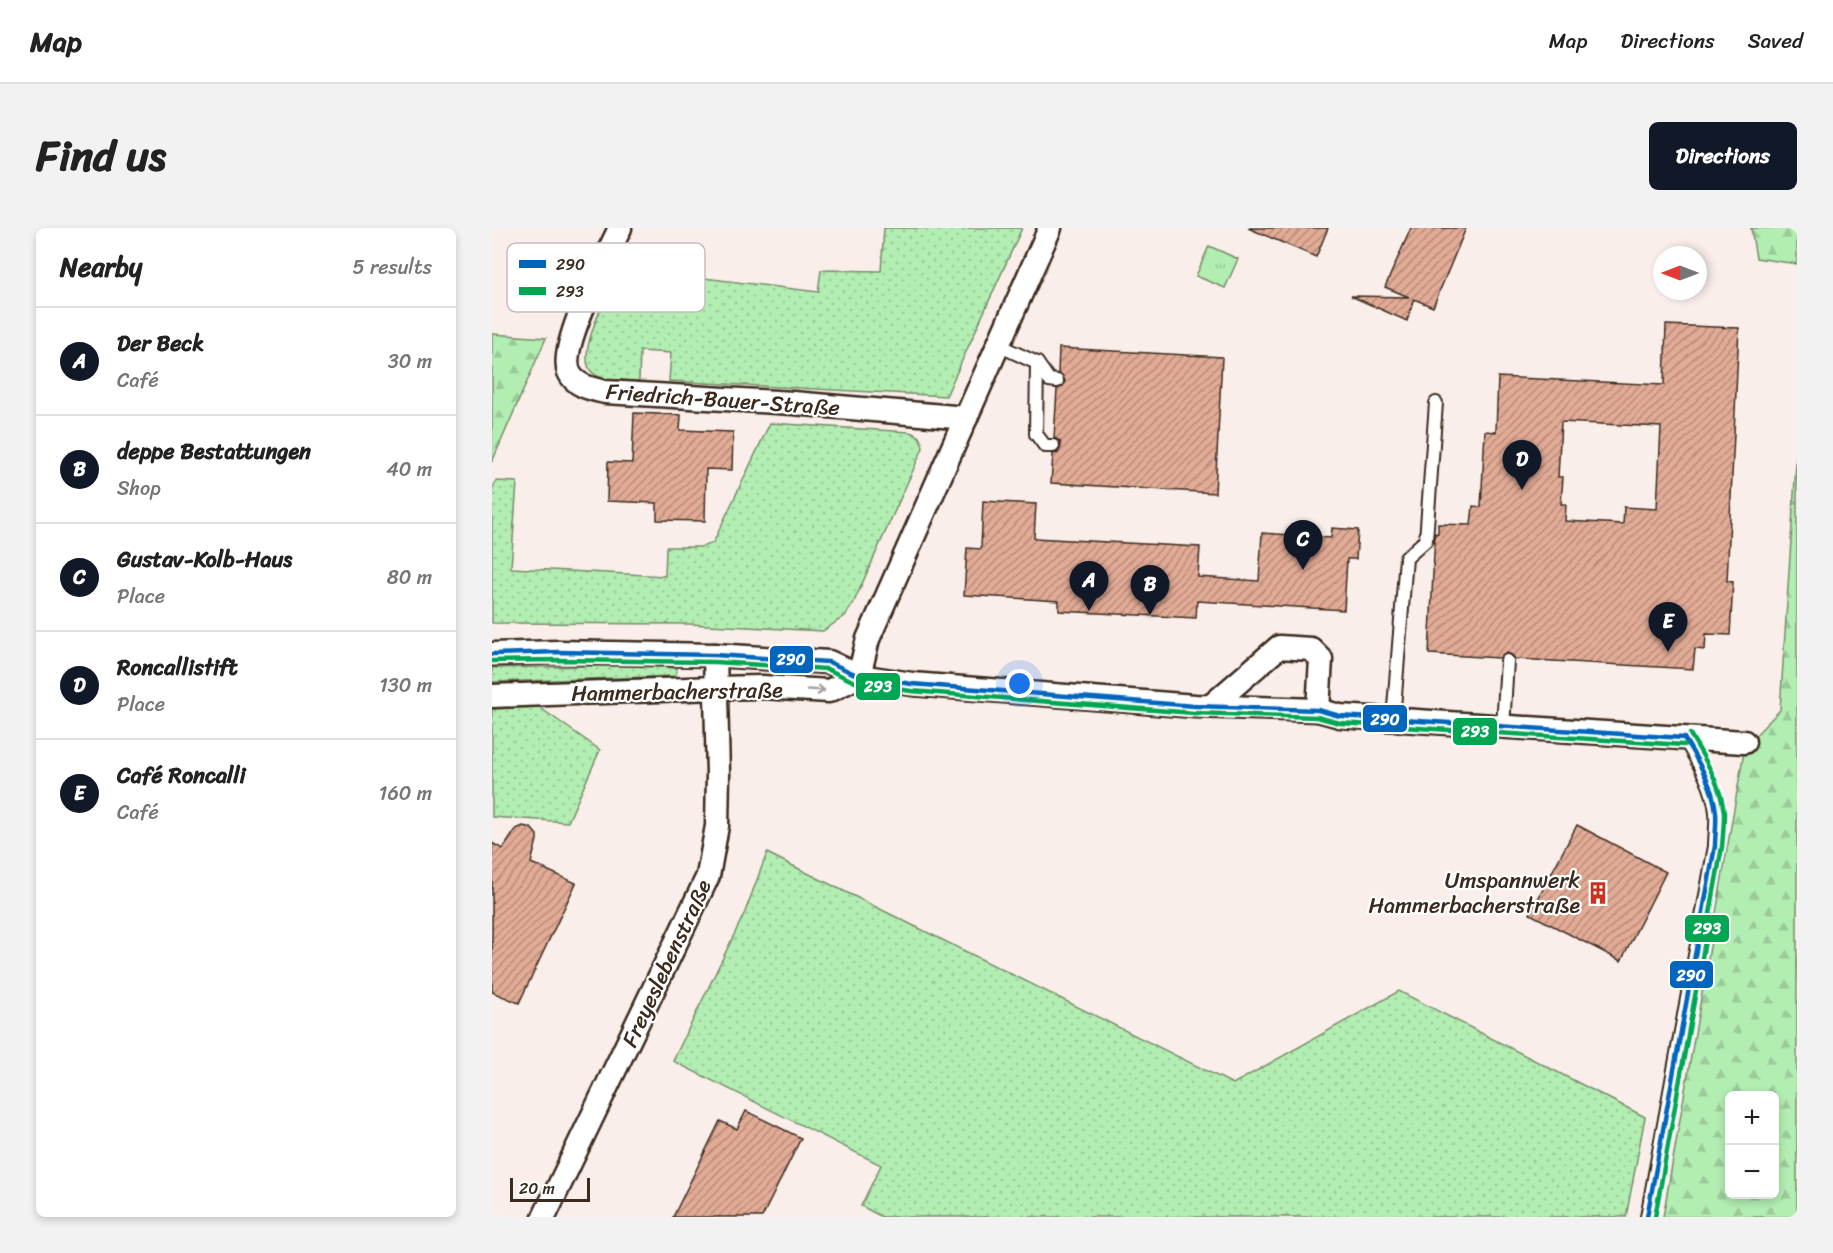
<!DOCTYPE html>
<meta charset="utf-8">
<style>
:root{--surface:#fff;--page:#f2f2f2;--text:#222;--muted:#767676;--line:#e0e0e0;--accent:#111827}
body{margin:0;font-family:Sriracha,sans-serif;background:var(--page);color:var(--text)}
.controls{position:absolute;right:18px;bottom:18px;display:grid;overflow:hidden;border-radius:9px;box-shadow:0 3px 9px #0003}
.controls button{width:54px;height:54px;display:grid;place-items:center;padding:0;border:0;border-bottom:2px solid var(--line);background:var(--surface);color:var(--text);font:30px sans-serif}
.compass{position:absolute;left:1161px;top:18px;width:54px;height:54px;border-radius:50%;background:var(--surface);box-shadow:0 3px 9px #0003;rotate:270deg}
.scale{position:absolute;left:18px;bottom:15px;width:80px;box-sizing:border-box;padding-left:6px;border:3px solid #3b2a1e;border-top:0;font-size:16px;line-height:21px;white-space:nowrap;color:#3b2a1e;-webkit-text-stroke:4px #fff;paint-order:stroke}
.you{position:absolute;left:528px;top:456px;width:21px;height:21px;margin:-15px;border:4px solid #fff;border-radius:50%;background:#1a73e8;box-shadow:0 0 0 9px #1a73e833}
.badge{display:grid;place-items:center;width:39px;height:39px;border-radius:50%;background:var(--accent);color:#fff;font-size:20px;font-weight:700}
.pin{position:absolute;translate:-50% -50px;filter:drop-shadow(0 2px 3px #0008)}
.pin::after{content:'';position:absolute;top:32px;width:21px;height:18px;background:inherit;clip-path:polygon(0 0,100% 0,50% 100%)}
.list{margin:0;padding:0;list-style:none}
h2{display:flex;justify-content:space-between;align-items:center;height:78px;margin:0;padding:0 24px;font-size:26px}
h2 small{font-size:20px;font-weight:400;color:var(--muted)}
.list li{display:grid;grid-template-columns:39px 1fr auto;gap:18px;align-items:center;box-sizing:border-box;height:108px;padding:0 24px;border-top:2px solid var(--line)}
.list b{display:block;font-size:22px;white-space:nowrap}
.list p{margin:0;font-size:20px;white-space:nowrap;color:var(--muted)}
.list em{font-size:20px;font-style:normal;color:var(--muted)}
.map{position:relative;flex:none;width:1305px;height:989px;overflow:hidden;border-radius:9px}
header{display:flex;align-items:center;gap:36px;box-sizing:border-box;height:84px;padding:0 30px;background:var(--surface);border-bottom:2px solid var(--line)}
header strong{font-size:28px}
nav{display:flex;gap:33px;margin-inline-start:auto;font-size:21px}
.intro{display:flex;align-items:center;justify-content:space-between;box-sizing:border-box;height:144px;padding:0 36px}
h1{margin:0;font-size:42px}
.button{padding:15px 27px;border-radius:9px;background:var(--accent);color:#fff;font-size:21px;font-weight:700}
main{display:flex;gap:36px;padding:0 36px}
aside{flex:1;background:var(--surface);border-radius:9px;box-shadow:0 3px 9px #0003}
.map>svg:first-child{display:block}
.grass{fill:url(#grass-dots);stroke:#768c68;stroke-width:1.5}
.forest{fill:url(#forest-firs);stroke:#768c68;stroke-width:1.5;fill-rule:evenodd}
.park{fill:url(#park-tufts);stroke:#768c68;stroke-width:1.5}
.building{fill:url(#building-hatch);stroke:#3b2a1e;stroke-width:1.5;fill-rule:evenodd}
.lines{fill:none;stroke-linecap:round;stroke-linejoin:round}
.service-casing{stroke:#3b2a1e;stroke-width:16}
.minor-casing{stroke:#3b2a1e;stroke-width:27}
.service{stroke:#fff;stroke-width:12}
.minor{stroke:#fff;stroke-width:22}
.bus-1-casing{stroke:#fff;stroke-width:9}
.bus-2-casing{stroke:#fff;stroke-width:9}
.bus-1{stroke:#0065bd;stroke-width:4.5}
.bus-2{stroke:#00a651;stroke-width:4.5}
.oneway{stroke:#a79f9a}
.labels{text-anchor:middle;stroke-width:4.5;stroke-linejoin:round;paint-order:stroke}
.street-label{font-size:22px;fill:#3b2a1e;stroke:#fff}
.poi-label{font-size:22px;fill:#3b2a1e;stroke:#fff;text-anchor:end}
.key{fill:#fff;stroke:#c4bfbc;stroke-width:1.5}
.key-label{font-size:16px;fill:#3b2a1e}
.line-badge{stroke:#fff;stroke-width:2}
.badge-label{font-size:16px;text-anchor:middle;font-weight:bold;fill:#fff}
</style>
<header>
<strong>Map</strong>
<nav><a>Map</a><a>Directions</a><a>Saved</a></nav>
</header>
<div class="intro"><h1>Find us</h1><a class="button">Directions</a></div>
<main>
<aside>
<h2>Nearby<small>5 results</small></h2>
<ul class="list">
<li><span class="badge">A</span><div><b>Der Beck</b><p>Café</p></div><em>30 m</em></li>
<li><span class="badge">B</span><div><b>deppe Bestattungen</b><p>Shop</p></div><em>40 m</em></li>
<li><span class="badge">C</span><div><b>Gustav-Kolb-Haus</b><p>Place</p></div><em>80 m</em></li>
<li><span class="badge">D</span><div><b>Roncallistift</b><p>Place</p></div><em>130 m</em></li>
<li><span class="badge">E</span><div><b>Café Roncalli</b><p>Café</p></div><em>160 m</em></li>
</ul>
</aside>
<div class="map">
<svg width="1305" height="989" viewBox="0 0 1305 989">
<defs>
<pattern id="grass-dots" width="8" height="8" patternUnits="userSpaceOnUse" patternTransform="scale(1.5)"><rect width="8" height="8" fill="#b2edb2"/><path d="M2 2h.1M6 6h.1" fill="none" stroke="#9acb99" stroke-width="1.8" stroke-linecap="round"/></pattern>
<pattern id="forest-firs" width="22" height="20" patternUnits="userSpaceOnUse" patternTransform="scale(1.5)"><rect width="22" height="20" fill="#b2edb2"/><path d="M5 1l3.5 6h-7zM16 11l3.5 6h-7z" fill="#9acb99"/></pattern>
<pattern id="park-tufts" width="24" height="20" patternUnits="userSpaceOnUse" patternTransform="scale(1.5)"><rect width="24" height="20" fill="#b2edb2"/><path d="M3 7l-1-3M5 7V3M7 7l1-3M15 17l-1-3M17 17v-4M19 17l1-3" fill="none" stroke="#9acb99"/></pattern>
<pattern id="building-hatch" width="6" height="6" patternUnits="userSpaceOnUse" patternTransform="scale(1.5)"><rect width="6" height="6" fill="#e1ab96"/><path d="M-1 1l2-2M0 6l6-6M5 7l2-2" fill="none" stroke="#b88b7a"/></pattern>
</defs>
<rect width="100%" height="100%" fill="#f9eeea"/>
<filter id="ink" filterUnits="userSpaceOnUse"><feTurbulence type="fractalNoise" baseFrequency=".0167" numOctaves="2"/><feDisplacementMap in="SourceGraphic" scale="12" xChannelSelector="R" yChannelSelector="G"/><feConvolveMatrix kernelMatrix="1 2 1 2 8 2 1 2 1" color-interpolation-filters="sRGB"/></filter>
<g filter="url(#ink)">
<!-- grass -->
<g class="grass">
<path d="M392,0h138l-76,168 -277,-15 2,-28 -31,-2 -1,30c-14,-1 -35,1 -46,-8 -19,-14 12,-73 20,-92l57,9 2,-16 146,18 3,-22 60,1z"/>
<path d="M278,195l139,9c9,2 13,6 14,16l-70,156 -8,12 -22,15 -135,-7 -196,-1v-132l4,-10 21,1 -6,86 154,8 1,-29h36l11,-4z"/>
<polygon points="161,437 174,438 185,441 184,448 0,454 0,440"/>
<polygon points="47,479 108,522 76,594 0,589 0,481"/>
<polygon points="275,625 741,856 907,763 1153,889 1134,989 390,989 369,978 389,937 181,833 253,684"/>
</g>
<!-- forest -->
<g class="forest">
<polygon points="1259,0 1305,0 1305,36 1264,30"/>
<polygon points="0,106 54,110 0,234"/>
<path d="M1305,220v769h-134l82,-471 35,-36zM1238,868h44v98h-44z"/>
</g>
<!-- park -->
<polygon class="park" points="717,18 746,31 733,60 704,48"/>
<!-- building -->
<g class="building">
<polygon points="756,0 836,0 824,29"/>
<polygon points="919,0 974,0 941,79 922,71 915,93 859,68 917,69 893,59"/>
<path d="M1174,97l73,3 -12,253 6,1 -3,53 -24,-1 -1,16 -10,-1 -2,20 -178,-10 -3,-4 -5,-2 -4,1 -3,4 -71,-4 6,-121 3,1v-10l33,1 2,-19 8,1 4,-76 11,1 2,-55 166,8zM1069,194l100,5 -4,82 -33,-2 -1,17 -58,-3 1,-17h-5l2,-27h-5z"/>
<polygon points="567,120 730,129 723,265 559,255 561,226 566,225 569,219 568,213 562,210 565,161 571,158 573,153 570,147 566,145"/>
<polygon points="142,185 189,187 188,202 241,204 240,242 214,241 213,293 165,292 165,275 115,273 116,234 140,235"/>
<polygon points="491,273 544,276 542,310 708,319 706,349 767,353 770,305 839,310 840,300 866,302 864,331 855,331 852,382 705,373 704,390 567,383 567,373 472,367 475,320 489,321"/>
<polygon points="1085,597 1174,644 1129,733 1038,686"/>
<polygon points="31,598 39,600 45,607 45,612 39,635 84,655 27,775 0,764 0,615 11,621 24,601"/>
<polygon points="254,883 309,910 270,989 181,989 228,893 245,901"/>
</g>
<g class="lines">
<!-- service casing -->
<g class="service-casing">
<g id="service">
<polyline points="506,117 545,135 557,152 565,153"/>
<polyline points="545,135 544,206 553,218 561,218"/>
<polyline points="901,492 914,330 934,312 944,175"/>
<polyline points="1011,499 1015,433"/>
<path d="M1155,989l68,-371c0,-11 2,-23 1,-34 -3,-27 -18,-50 -32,-74"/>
</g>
</g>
<!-- minor casing -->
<g class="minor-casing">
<g id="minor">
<path d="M128,0c-13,29 -62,117 -51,144 6,14 23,17 36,20l188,11 173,15"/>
<polyline points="0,426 66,424 223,427 337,434 367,448 420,456 703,478 826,482 848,488 1252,514"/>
<polyline points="367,448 376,411 558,0"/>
<polyline points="0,468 223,460 270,459 337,463 367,448"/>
<polyline points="719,478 787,419 819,421 829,431 826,482"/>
<polyline points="52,989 216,648 225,598 226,546 223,427"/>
</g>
</g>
<!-- service -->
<use href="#service" class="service"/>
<!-- minor -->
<use href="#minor" class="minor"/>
<!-- bus-1 casing -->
<g class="bus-1-casing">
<g id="bus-1">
<polyline points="0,426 66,424 223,427 337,434 367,448 420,456 703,478 826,482 848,488 1192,510"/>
<path d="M1155,989l68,-371c0,-11 2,-22 1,-34 -3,-27 -18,-51 -32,-74"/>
</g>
</g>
<!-- bus-2 casing -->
<g class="bus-2-casing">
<g id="bus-2">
<polyline points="0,433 66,432 223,434 335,441 365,455 419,463 702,485 825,489 848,495 1192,517"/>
<path d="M1163,989l67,-370c1,-11 2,-23 2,-34 -3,-29 -19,-54 -34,-79"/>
</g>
</g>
<!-- bus-1 -->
<use href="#bus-1" class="bus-1"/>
<!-- bus-2 -->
<use href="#bus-2" class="bus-2"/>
</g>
<!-- one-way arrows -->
<defs><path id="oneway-shaft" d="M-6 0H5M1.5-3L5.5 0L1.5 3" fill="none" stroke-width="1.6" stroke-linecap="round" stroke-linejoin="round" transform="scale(1.5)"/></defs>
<use class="oneway" href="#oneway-shaft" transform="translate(324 462) rotate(3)"/>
</g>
<!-- icons -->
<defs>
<g id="building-bare" transform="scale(1.8)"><path d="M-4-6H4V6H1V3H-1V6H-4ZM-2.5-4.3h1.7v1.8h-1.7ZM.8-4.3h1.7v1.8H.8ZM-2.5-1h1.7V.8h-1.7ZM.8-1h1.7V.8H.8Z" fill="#c8321e" stroke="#fff" stroke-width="2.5" paint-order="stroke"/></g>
</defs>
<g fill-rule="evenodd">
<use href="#building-bare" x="1106" y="665"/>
</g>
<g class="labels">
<!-- street labels -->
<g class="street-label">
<text transform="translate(231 171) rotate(4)" y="8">Friedrich-Bauer-Straße</text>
<text transform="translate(185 463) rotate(-1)" y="8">Hammerbacherstraße</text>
<text transform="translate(174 735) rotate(-65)" y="8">Freyeslebenstraße</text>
</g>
<!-- poi labels -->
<g class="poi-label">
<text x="1088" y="660">Umspannwerk<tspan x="1088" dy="25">Hammerbacherstraße</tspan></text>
</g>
</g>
<!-- legend -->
<rect x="15" y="15" width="198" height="69" rx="9" class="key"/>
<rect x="27" y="32" width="27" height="8" fill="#0065bd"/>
<rect x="27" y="59" width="27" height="8" fill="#00a651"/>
<g class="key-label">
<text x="64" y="42">290</text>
<text x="64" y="69">293</text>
</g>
<g class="line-badge">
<rect x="277" y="417" width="45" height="29" rx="6" fill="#0065bd"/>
<rect x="363" y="444" width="46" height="29" rx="6" fill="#00a651"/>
<rect x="870" y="476" width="46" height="29" rx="6" fill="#0065bd"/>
<rect x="960" y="489" width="46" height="29" rx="6" fill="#00a651"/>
<rect x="1192" y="686" width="46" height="29" rx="6" fill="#00a651"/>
<rect x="1177" y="732" width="45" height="29" rx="6" fill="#0065bd"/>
</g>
<g class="badge-label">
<text x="299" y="437">290</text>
<text x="386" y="464">293</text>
<text x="893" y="497">290</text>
<text x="983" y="509">293</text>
<text x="1215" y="706">293</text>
<text x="1199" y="753">290</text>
</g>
</svg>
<div class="controls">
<button>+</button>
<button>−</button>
</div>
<svg class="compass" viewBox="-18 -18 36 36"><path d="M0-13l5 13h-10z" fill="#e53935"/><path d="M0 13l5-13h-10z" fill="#767676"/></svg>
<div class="scale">20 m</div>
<div class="you"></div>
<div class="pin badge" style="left:597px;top:383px">A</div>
<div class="pin badge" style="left:658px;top:387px">B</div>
<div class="pin badge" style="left:811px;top:342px">C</div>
<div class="pin badge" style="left:1030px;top:262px">D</div>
<div class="pin badge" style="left:1176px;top:424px">E</div>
</div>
</main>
